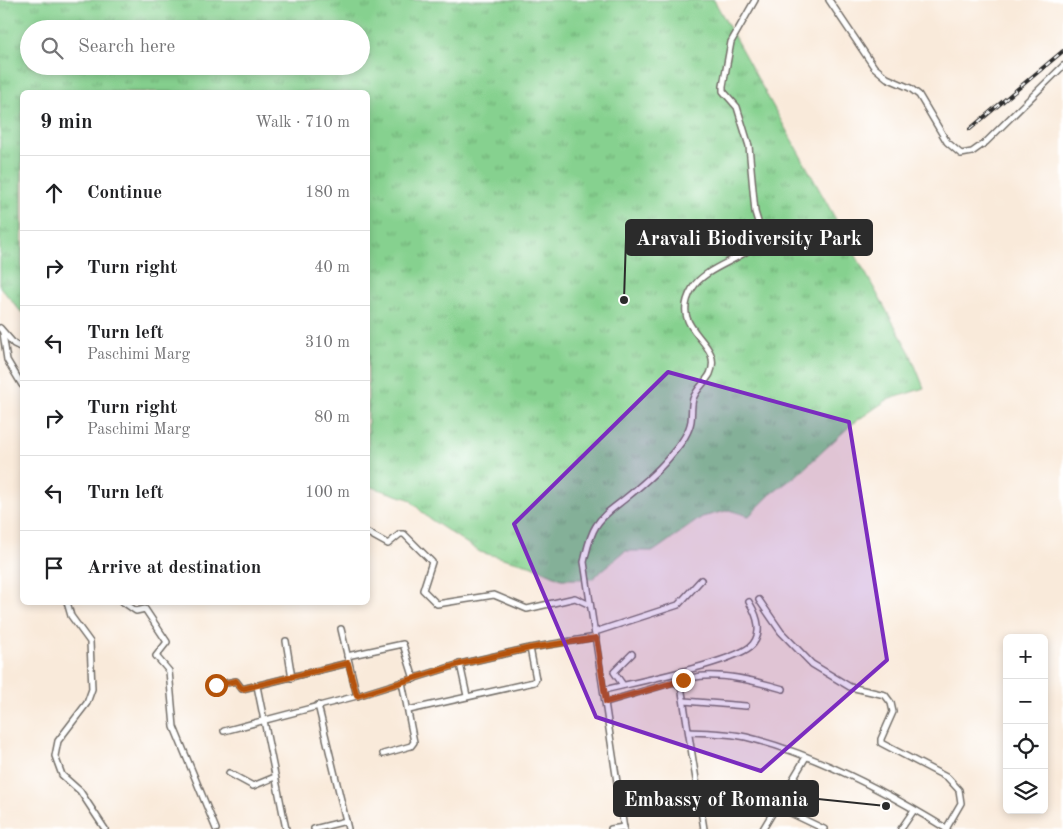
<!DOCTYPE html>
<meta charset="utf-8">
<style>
:root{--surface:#fff;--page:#f2f2f2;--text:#202124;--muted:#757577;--line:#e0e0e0}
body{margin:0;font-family:"Old Standard TT",serif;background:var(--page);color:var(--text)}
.controls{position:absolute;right:15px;bottom:15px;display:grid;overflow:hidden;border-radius:8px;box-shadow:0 2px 8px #0003}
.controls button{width:45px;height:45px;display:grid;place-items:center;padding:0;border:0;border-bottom:1px solid var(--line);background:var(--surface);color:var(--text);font:25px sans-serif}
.stop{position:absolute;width:15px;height:15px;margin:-11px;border:4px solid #b45309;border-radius:50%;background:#fff}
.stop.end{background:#b45309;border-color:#fff;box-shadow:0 1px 5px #0008}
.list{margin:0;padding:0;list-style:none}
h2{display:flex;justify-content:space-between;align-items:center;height:65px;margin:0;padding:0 20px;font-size:21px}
h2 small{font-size:16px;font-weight:400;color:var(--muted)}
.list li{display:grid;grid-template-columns:32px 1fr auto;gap:15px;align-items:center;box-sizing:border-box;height:75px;padding:0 20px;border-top:1px solid var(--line)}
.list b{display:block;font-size:19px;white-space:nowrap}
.list p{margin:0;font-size:16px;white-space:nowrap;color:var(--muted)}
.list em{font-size:16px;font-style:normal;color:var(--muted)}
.icon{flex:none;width:28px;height:28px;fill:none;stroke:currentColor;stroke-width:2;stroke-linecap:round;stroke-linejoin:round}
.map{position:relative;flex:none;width:1063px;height:829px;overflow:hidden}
.search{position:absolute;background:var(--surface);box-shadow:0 2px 8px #0003;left:20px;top:20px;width:350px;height:55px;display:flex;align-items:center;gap:12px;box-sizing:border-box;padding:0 18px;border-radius:28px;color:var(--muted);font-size:19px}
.panel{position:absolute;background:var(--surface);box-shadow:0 2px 8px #0003;left:20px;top:90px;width:350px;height:515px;border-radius:8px}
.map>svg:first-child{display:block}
.park{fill:url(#park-tufts);stroke:#587e5d;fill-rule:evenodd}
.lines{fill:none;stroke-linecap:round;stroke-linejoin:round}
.minor-casing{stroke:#736e68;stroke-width:8}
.minor{stroke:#fff;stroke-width:5}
.rail-casing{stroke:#2b2b2b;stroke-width:4}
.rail{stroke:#fff;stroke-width:2;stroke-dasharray:5.5;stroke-linecap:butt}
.route{stroke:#b45309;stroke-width:6}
.marked{fill:#7b2cbf;fill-opacity:0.2;stroke:#7b2cbf;stroke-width:4;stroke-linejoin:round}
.leader{fill:none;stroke:#2b2b2b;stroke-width:2}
.callout-dot{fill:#2b2b2b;stroke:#fff;stroke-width:2}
.callout{fill:#2b2b2b;stroke:#2b2b2b;stroke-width:2}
.callout-label{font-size:20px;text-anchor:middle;font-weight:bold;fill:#fff}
</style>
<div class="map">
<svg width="1063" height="829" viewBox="0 0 1063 829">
<defs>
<pattern id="park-tufts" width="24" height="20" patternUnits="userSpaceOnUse" patternTransform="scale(1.25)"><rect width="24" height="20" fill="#86d18f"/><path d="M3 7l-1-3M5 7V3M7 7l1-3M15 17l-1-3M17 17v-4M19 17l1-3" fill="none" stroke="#6eaa75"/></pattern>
</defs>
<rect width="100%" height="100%" fill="#fff"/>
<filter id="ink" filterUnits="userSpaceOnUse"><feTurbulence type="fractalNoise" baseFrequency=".02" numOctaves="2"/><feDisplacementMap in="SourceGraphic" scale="10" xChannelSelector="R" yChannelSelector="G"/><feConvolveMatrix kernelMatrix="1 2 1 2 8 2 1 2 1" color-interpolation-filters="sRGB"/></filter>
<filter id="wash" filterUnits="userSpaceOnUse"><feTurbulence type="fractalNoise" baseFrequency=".0096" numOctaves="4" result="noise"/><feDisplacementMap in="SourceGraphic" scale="20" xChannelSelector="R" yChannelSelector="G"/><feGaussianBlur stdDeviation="1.12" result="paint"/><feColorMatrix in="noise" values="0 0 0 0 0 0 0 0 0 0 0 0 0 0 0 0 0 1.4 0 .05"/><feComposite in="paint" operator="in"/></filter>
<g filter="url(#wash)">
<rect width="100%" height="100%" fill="#f9eada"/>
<!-- park -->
<path class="park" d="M0,0h714l196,353 14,35 -37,12 -35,24 -55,51 -26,19 -22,22 -20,-6 -27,7 -48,34h-29l-33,28h-31l-28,-13 -53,-14 -53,-35 -18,-18 -41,-13v-394h-346v221l-22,-26zM29,29h332v37h-332z"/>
</g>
<g filter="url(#ink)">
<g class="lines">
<!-- minor casing -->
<g class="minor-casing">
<g id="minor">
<polyline points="829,0 874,67 887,78 910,88 919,95 947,142 961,154 972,152 986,142 1063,66"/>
<polyline points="0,328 14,344 22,348"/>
<polyline points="3,333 7,360 22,385"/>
<polyline points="368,533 388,544 400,534 404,534 432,562 423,590 437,604 494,595 527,609 575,598 590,605"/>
<polyline points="759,600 781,632 812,664 850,687 885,695 891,703 893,712 881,739 881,743 948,778 959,790 961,803 946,829"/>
<polyline points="67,602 71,616 90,642 92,689 87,703 58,741 55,756 62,775 80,791 105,829"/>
<polyline points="123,602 136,611 145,609 167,642 156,656 169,671 174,727 216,829"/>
<polyline points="341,629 357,696"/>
<polyline points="595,632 678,605 701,580"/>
<polyline points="286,641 292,678"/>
<polyline points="347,656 403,644 414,679"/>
<polyline points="460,664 467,696"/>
<path d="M678,683c26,-16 78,-2 105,6"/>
<polyline points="216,685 236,681 242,689 348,663"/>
<polyline points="623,685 614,672 632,654"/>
<polyline points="257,686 286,829"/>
<path d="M604,690c27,-7 135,-28 149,-46 10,-13 4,-29 -4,-42"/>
<polyline points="684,701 746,706"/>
<polyline points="606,702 674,682 681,686 704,829"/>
<polyline points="318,705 348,829"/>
<polyline points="409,710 534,682 536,679 530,648"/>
<polyline points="224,731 357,696 460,664 530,648 596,637"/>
<path d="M689,732c19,1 38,1 57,5 69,17 141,55 201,92"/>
<polyline points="383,754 411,746 414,742 402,682"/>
<polyline points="229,773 253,786 275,777"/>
<polyline points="776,806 824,829"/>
<polyline points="314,829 346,821"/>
<polyline points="611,829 624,827"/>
<path d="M624,829l-40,-267c3,-12 5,-25 12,-36 7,-12 19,-19 30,-28 16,-13 34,-28 46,-44 8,-9 17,-21 19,-33 1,-7 0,-15 2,-22 3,-10 12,-16 17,-25 15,-34 -43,-42 -18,-85 14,-25 62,-31 70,-54l-7,-23 -6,-66 -12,-39 -14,-16v-5l8,-44 24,-42"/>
<polyline points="763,829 806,757"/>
<polyline points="901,829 914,810"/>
</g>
</g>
<!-- minor -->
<use href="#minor" class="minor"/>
<!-- rail casing -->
<g class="rail-casing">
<polyline id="rail" points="970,129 1063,51"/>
</g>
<!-- rail -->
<use href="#rail" class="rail"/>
</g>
</g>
<g class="lines" filter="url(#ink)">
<!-- route -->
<polyline class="route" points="216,685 236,681 242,689 348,663 357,696 460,664 530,648 596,638 606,702 683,680"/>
</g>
<!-- marked area -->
<path class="marked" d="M668,372l181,50 38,238 -126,111 -165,-54 -82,-193z"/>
<!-- callouts -->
<path class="leader" d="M624 300L626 238M886 806L818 799"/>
<g class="callout-dot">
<circle cx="624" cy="300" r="5"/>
<circle cx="886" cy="806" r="5"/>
</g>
<g class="callout">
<rect x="626" y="220" width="246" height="35" rx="5"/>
<rect x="614" y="781" width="204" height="35" rx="5"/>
</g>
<g class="callout-label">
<text x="749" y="245">Aravali Biodiversity Park</text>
<text x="716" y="806">Embassy of Romania</text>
</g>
</svg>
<div class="controls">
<button>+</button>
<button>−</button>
<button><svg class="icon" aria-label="locate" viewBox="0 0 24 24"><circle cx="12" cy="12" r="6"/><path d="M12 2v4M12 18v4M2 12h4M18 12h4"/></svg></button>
<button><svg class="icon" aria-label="layers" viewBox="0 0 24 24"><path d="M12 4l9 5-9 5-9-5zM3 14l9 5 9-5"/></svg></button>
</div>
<div class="stop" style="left:216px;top:685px"></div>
<div class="stop end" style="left:683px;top:680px"></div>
<div class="search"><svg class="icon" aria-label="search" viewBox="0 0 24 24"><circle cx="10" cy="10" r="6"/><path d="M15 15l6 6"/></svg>Search here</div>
<section class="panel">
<h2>9 min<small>Walk · 710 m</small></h2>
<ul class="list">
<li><svg class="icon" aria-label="ahead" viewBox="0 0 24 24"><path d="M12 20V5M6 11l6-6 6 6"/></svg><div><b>Continue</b></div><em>180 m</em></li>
<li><svg class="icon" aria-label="right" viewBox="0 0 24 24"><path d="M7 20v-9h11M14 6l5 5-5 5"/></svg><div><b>Turn right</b></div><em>40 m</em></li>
<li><svg class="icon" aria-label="left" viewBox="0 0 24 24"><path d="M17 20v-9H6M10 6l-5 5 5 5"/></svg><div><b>Turn left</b><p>Paschimi Marg</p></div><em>310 m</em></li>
<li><svg class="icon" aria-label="right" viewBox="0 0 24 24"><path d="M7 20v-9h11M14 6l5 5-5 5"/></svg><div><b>Turn right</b><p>Paschimi Marg</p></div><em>80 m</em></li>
<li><svg class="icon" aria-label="left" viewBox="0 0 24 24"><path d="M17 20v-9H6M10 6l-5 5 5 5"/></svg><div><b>Turn left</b></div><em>100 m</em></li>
<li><svg class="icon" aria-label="arrive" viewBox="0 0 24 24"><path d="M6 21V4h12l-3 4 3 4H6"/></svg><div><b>Arrive at destination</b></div></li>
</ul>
</section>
</div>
